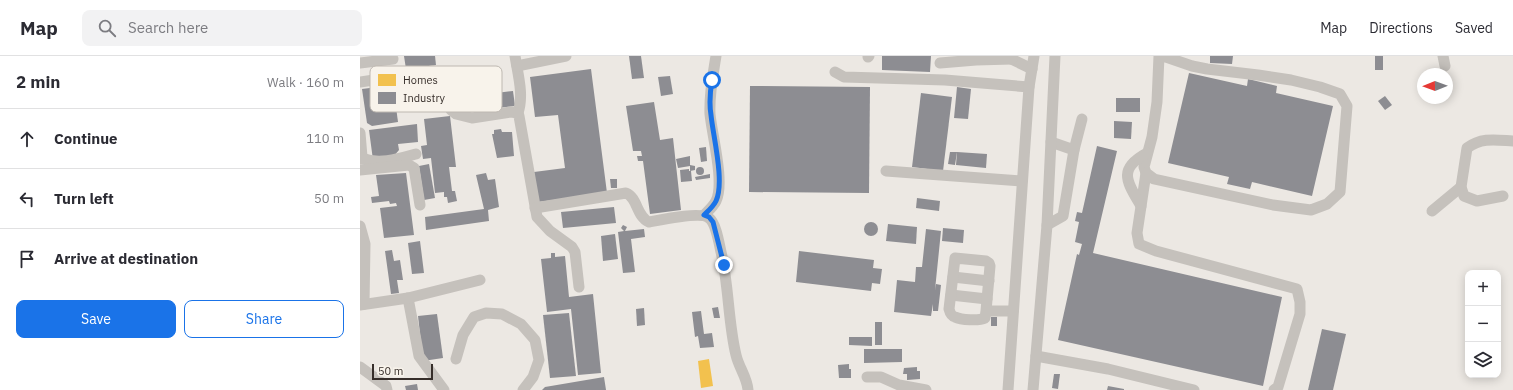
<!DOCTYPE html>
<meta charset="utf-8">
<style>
:root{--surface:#fff;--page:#f2f2f3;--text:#2b2b33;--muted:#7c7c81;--line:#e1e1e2;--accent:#1a73e8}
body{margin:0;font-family:"IBM Plex Sans",sans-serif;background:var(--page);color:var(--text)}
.controls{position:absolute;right:12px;bottom:12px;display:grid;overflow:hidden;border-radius:8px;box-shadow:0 2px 10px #0003}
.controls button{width:36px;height:36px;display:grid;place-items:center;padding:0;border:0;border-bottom:1px solid var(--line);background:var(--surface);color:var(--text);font:20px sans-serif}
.compass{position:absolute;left:1057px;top:12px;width:36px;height:36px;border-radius:50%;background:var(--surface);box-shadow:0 2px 10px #0003;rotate:269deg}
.scale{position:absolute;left:12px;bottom:10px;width:61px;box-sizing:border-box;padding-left:4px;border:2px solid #362e2a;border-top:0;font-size:11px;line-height:14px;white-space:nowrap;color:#362e2a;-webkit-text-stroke:3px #f8f3eb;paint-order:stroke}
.stop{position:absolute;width:12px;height:12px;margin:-9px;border:3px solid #1a73e8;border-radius:50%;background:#fff}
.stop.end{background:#1a73e8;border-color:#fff;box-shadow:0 1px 4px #0008}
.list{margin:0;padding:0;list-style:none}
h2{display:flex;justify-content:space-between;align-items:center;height:52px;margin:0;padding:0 16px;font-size:17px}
h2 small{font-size:13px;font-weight:400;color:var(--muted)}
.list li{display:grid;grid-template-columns:26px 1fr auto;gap:12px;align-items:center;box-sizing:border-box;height:60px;padding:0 16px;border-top:1px solid var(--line)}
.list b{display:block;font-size:15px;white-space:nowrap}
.list em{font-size:13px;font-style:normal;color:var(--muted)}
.actions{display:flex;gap:8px;padding:12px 16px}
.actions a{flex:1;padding:9px 0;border:1px solid var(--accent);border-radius:8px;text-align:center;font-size:14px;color:var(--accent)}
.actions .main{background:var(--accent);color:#fff}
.icon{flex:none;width:22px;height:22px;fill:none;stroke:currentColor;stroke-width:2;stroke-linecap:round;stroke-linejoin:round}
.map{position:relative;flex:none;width:1153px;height:334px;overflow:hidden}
header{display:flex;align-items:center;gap:24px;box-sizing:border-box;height:56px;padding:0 20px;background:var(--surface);border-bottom:1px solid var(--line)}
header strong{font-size:19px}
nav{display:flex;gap:22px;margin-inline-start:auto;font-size:14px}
.search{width:280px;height:36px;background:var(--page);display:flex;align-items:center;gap:10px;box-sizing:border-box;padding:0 14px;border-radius:8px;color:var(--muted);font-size:15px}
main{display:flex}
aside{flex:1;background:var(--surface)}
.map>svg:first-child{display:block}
.homes{fill:#f2c14e}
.industry{fill:#8d8d92}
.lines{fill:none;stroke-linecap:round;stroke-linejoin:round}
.minor{stroke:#c5c1bc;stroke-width:11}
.route{stroke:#1a73e8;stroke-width:5}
.key{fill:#f8f3eb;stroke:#beb8b1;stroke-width:1}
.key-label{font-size:11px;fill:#362e2a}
</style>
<header>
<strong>Map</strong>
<div class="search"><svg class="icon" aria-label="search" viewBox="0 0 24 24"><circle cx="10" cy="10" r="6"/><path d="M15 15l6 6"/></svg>Search here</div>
<nav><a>Map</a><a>Directions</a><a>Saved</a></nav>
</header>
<main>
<aside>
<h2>2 min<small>Walk · 160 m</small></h2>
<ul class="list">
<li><svg class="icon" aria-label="ahead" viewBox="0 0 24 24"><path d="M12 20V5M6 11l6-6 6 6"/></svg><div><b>Continue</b></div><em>110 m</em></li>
<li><svg class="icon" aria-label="left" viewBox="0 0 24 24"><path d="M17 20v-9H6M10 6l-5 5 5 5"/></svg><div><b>Turn left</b></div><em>50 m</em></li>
<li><svg class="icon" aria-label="arrive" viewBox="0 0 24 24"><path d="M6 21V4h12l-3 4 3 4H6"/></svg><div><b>Arrive at destination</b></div></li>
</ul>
<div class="actions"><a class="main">Save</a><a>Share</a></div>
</aside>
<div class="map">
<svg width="1153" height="334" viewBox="0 0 1153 334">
<rect width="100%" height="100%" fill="#ece8e3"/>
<!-- homes -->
<polygon class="homes" points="349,303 353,330 341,332 338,305"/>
<!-- industry -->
<g class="industry">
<polygon points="44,0 75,0 76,9 46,13"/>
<polygon points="269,0 281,0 284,22 272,23"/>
<polygon points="522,0 571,0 570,16 522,14"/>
<polygon points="850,0 873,0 872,8 850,7"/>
<rect x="1015" y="0" width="8" height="14"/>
<polygon points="231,13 247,137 178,146 174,116 205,112 198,59 175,61 170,21"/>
<polygon points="829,17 887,30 888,23 917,30 916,37 973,50 952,140 892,126 890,133 867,128 869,121 808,107"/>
<polygon points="310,20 313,38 301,40 298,21"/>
<polygon points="33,29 38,66 12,70 7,67 2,33"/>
<polygon points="390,30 510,31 509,137 389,136"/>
<polygon points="597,31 611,33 608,63 594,62"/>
<polygon points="153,35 155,50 130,53 128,38"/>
<polygon points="561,37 592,41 583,115 552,111"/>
<polygon points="1025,40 1032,49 1025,54 1018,45"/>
<rect x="756" y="42" width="24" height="14"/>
<polygon points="294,46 300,84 313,82 321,154 290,158 283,105 278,105 277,100 282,100 281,95 273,95 266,50"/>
<polygon points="90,60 96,111 89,111 92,135 95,135 97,145 88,147 87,141 84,141 84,136 75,137 71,102 63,103 61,90 67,89 64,63"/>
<polygon points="754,65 772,66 771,83 754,82"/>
<polygon points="57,68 58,86 38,88 39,94 33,101 13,104 9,74"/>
<polygon points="141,73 142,76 152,76 154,100 137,102 132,78 134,78 134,74"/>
<polygon points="737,90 757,95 733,197 922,241 903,330 698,284 717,198 719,199 722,188 715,186 719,166 715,165 717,156 722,157"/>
<polygon points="346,91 347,105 341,106 339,92"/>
<polygon points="590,96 597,96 595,109 588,108"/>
<polygon points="597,96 627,98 626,112 596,109"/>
<polygon points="330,100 330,109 335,110 335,114 330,115 330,110 318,112 316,103"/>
<polygon points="69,108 75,142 64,144 59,110"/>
<circle cx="340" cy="115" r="4"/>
<polygon points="329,113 329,115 331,115 332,125 321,126 320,114"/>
<polygon points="46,117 54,179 24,182 20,152 37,150 36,147 30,148 29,145 12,147 11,141 19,140 16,119"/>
<polygon points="126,117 128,124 135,123 139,151 128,154 129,165 66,174 65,161 124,153 116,119"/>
<polygon points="350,118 350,122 336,124 335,121"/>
<polygon points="250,123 257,123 257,132 251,132"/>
<polygon points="557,142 580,145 579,155 556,152"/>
<polygon points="254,151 256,167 203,172 201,156"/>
<circle cx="511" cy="173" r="7"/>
<polygon points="528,168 557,171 556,188 526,185"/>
<polygon points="263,169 267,171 265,175 284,173 285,181 271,183 275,216 263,217 258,176 264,175 261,172"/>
<polygon points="583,172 604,174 603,187 582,185"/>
<polygon points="566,173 581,175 575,234 576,228 581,229 578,255 573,255 573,248 571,260 534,256 537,224 555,226 556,211 562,211"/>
<polygon points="255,178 258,203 243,205 241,180"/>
<polygon points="60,185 64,217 52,218 48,187"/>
<polygon points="32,194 34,205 40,204 43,224 37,224 39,237 31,238 25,195"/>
<polygon points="439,195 514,204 513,212 522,213 520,228 512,227 511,235 436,226"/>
<polygon points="191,197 195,197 195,201 205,200 209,241 233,238 241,317 218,319 211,253 187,256 181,203 191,202"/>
<polygon points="358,251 360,262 354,262 352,252"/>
<polygon points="284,252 285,269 277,270 276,253"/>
<polygon points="341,255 344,278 352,277 354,291 340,292 338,280 335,281 332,256"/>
<polygon points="209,257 216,320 190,322 183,259"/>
<polygon points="77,258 83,302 63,305 58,260"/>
<rect x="631" y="261" width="6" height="9"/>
<rect x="515" y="266" width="7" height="23"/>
<polygon points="962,273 986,278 973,334 948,334"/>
<polygon points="489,281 512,281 512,290 489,289"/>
<polygon points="504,293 542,293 542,306 504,307"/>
<polygon points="489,308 489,313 491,313 491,322 479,322 478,309"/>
<polygon points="557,311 557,315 560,315 560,323 547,324 547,318 543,318 544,312"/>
<polygon points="694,318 700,318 698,333 692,332"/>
<polygon points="244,321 246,334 182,334 185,331"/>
<polygon points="57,328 58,334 46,334 45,330"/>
<polygon points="748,330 764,333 764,334 747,334"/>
</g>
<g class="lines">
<!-- minor -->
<g class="minor">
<path d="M155,0c3,19 9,39 3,57"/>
<polyline points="645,0 672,13"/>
<polyline points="799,0 797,46 792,81 784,111 786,117 794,123 913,149 951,154 967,148 980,136 987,50 980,38 960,31 931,24 898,19 847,13 832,10 803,0"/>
<polyline points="1083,0 1085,10"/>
<polyline points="508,1 509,0"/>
<polyline points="0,7 33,3"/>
<polyline points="580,7 616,4 652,3"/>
<polyline points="157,10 206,0"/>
<polyline points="475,16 484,21 585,24 669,31"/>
<polyline points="0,26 73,15 81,19 91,54 96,58 112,62 151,56 158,57 159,60 177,161 190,175 212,191 215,196 219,231"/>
<polyline points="0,77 2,101 0,103"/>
<polyline points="714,94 722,63"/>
<path d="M1,102c18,7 37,1 55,-4"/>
<polyline points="0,114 49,109 54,112 60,149"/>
<polyline points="526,115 662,125"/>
<polyline points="786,117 777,177 779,188 796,195 937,233 940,246 940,258 918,331 914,334"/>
<path d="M1143,140l-26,5 -13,-5 -3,-9 6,-39c15,-11 29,-8 46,-7"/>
<path d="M781,150c-14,-24 -24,-37 6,-53"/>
<path d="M175,152l91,-15c12,5 10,23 23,29 11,-2 52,-11 60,-4 7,5 10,25 12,34 8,34 7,70 15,103 3,13 11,22 12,35"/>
<polyline points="1072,155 1101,131"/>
<path d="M344,159c4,-4 9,-8 12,-14 9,-18 -4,-66 -6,-87 -1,-20 3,-39 6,-58"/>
<polyline points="687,169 703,160 714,94 691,86"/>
<polyline points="0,170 5,188 4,248"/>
<polyline points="593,221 629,225"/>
<polyline points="591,239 627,243"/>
<polyline points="48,242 59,300 84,334"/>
<polyline points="0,249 48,242 120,224"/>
<path d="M626,255l-1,7c-6,3 -24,2 -30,-1 -4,-1 -5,-4 -6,-8l6,-51 31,3 3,2 1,3 -4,45h27"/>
<polyline points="676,300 748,313 834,334"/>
<polyline points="96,303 103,279 114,261 126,257 142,258 161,268 175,284 179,304 173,321 163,334"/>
<polyline points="0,311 26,330 27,334"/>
<polyline points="507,321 521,321 539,329 566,334"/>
<polyline points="648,334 669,31 674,0"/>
<polyline points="673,334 687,169 695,0"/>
</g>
</g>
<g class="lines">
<!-- route -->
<path class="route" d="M352,24c-2,12 -3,23 -1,35 2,21 14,67 5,86 -3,6 -8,10 -12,14l5,2 4,5 11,43"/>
</g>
<!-- legend -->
<rect x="10" y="10" width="132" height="46" rx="6" class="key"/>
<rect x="18" y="18" width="18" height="12" fill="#f2c14e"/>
<rect x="18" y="36" width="18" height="12" fill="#8d8d92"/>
<g class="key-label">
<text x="43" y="28">Homes</text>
<text x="43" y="46">Industry</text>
</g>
</svg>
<div class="controls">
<button>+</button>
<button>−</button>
<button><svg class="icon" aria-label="layers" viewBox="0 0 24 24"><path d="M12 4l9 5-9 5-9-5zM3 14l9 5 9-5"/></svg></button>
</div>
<svg class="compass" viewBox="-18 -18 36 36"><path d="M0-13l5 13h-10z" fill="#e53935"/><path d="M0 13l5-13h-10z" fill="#7c7c81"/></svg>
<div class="scale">50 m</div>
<div class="stop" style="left:352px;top:24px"></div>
<div class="stop end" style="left:364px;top:209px"></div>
</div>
</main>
